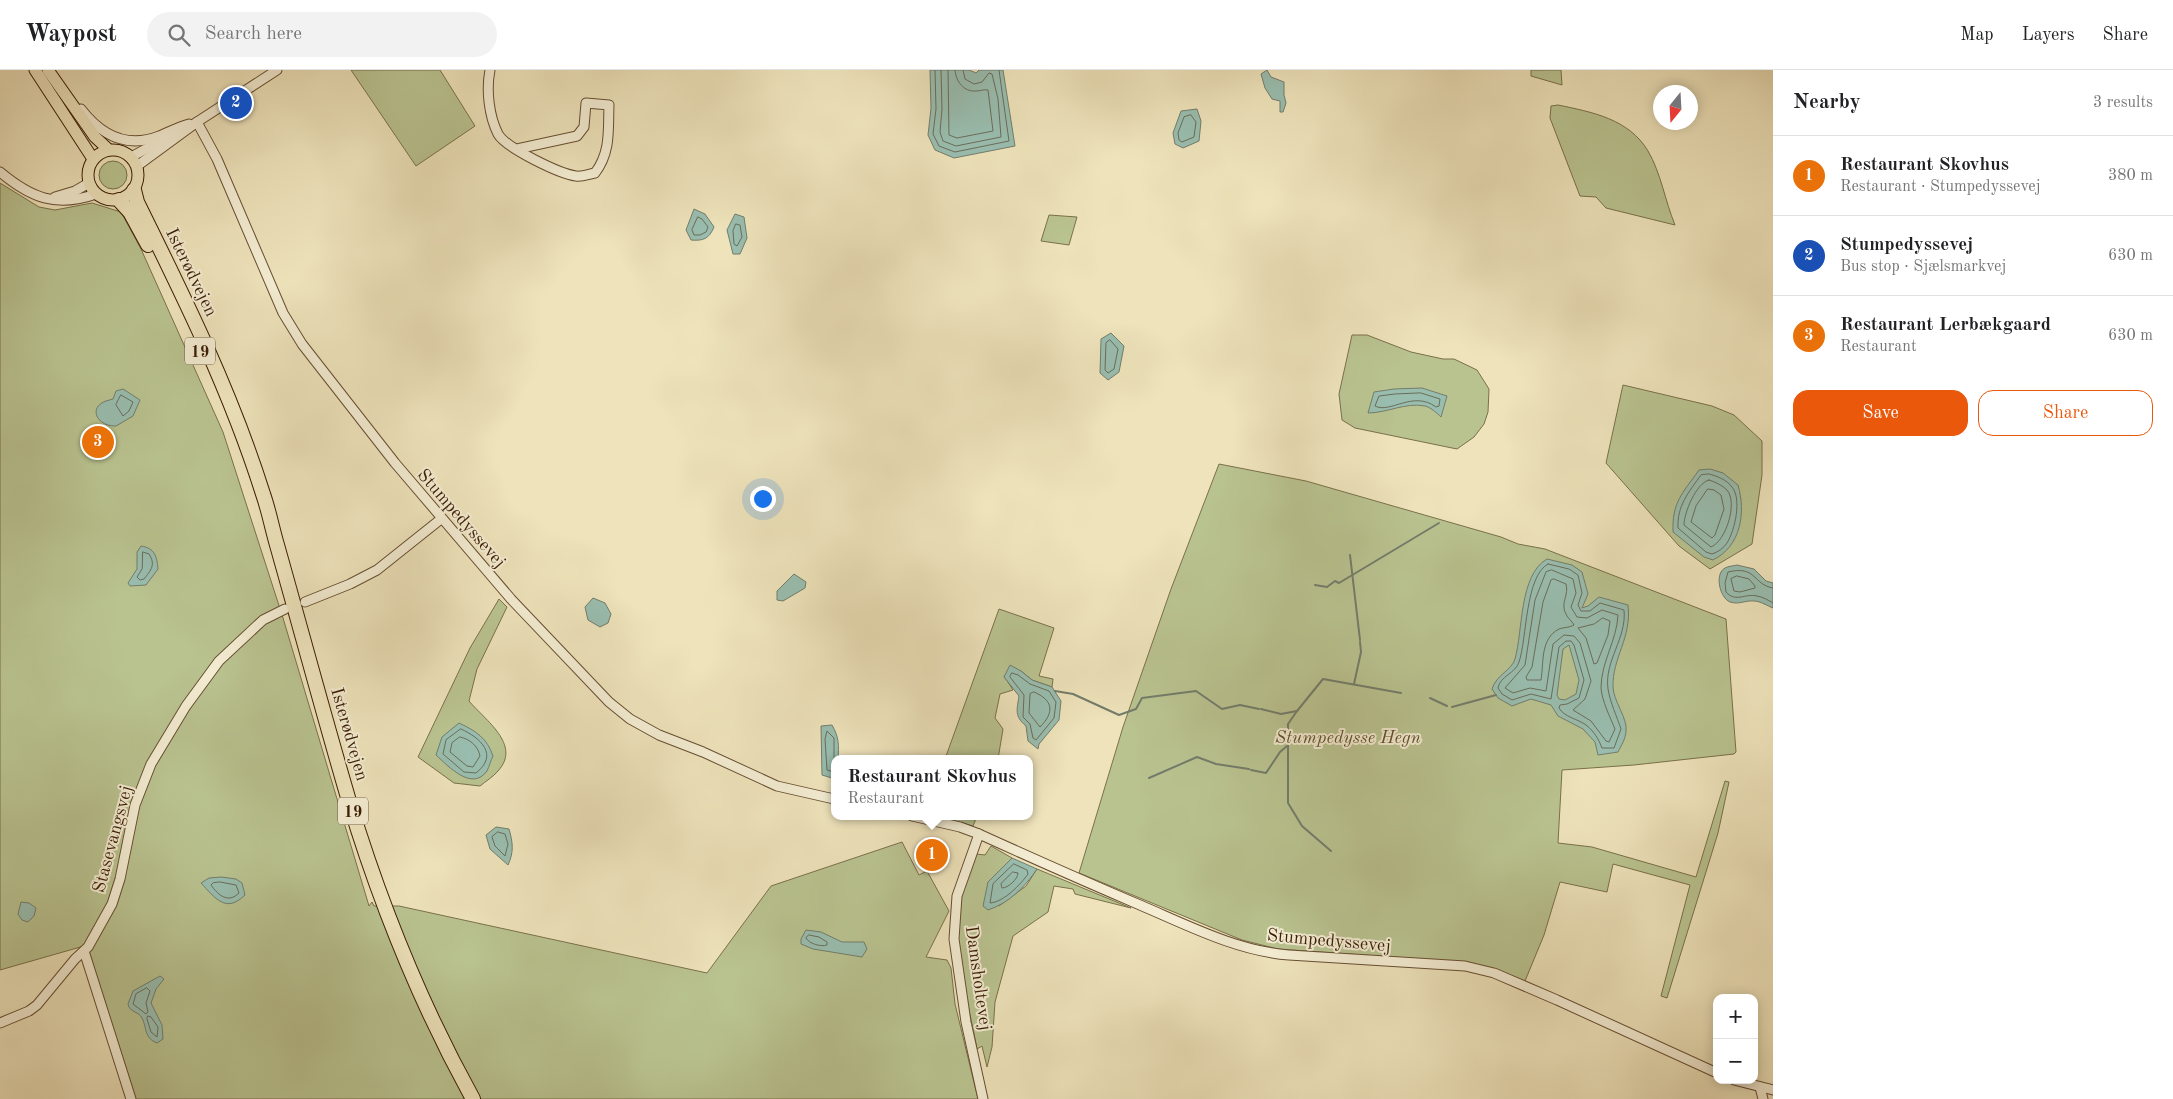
<!DOCTYPE html>
<meta charset="utf-8">
<style>
:root{--surface:#fff;--page:#f2f2f2;--text:#202124;--muted:#757577;--line:#e0e0e0;--accent:#ea580c}
body{margin:0;font-family:"Old Standard TT",serif;background:var(--page);color:var(--text)}
.controls{position:absolute;right:15px;bottom:15px;display:grid;overflow:hidden;border-radius:10px;box-shadow:0 2px 12px #0003}
.controls button{width:45px;height:45px;display:grid;place-items:center;padding:0;border:0;border-bottom:1px solid var(--line);background:var(--surface);color:var(--text);font:25px sans-serif}
.compass{position:absolute;left:1653px;top:15px;width:45px;height:45px;border-radius:50%;background:var(--surface);box-shadow:0 2px 12px #0003;rotate:198deg}
.you{position:absolute;left:762px;top:428px;width:18px;height:18px;margin:-12px;border:4px solid #fff;border-radius:50%;background:#1a73e8;box-shadow:0 0 0 8px #1a73e833}
.badge{display:grid;place-items:center;width:32px;height:32px;border-radius:50%;background:var(--accent);color:#fff;font-size:16px;font-weight:700}
.pin{position:absolute;translate:-50% -50%;border:2px solid #fff;box-shadow:0 1px 5px #0006}
.popup{position:absolute;left:831px;top:685px;width:202px;height:65px;box-sizing:border-box;display:grid;place-content:center;border-radius:10px;background:var(--surface);filter:drop-shadow(0 1px 4px #0005);font-size:16px;white-space:nowrap;color:var(--muted)}
.popup b{font-size:19px;color:var(--text)}
.popup::after{content:'';position:absolute;left:50%;top:100%;margin-left:-10px;border:10px solid transparent;border-top-color:var(--surface)}
.list{margin:0;padding:0;list-style:none}
h2{display:flex;justify-content:space-between;align-items:center;height:65px;margin:0;padding:0 20px;font-size:21px}
h2 small{font-size:16px;font-weight:400;color:var(--muted)}
.list li{display:grid;grid-template-columns:32px 1fr auto;gap:15px;align-items:center;box-sizing:border-box;height:80px;padding:0 20px;border-top:1px solid var(--line)}
.list b{display:block;font-size:19px;white-space:nowrap}
.list p{margin:0;font-size:16px;white-space:nowrap;color:var(--muted)}
.list em{font-size:16px;font-style:normal;color:var(--muted)}
.actions{display:flex;gap:10px;padding:15px 20px}
.actions a{flex:1;padding:11px 0;border:1px solid var(--accent);border-radius:15px;text-align:center;font-size:18px;color:var(--accent)}
.actions .main{background:var(--accent);color:#fff}
.icon{flex:none;width:28px;height:28px;fill:none;stroke:currentColor;stroke-width:2;stroke-linecap:round;stroke-linejoin:round}
.map{position:relative;flex:none;width:1773px;height:1029px;overflow:hidden}
header{display:flex;align-items:center;gap:30px;box-sizing:border-box;height:70px;padding:0 25px;background:var(--surface);border-bottom:1px solid var(--line)}
header strong{font-size:24px}
nav{display:flex;gap:28px;margin-inline-start:auto;font-size:18px}
.search{width:350px;height:45px;background:var(--page);display:flex;align-items:center;gap:12px;box-sizing:border-box;padding:0 18px;border-radius:28px;color:var(--muted);font-size:19px}
main{display:flex}
aside{flex:1;background:var(--surface)}
.map>svg:first-child{display:block}
.green{fill:#b9c390;stroke:#7a704a}
.water{fill:#99beb0;stroke:#737d6b;fill-rule:evenodd}
.lines{fill:none;stroke-linecap:round;stroke-linejoin:round}
.shore{stroke:#6a6d5a;stroke-width:1}
.stream{stroke:#737d6b;stroke-width:2}
.minor-casing{stroke:#674e31;stroke-width:11}
.major-casing{stroke:#3a1c03;stroke-width:13}
.highway-casing{stroke:#3a1c03;stroke-width:16}
.minor{stroke:#f4edd3;stroke-width:9}
.major{stroke:#eee3bb;stroke-width:11}
.highway{stroke:#eee3bb;stroke-width:14}
.labels{text-anchor:middle;stroke-width:4;stroke-linejoin:round;paint-order:stroke}
.shield{fill:#f4edd3;stroke:#725b41;stroke-width:1}
.shield-label{font-size:16px;font-weight:bold;fill:#3a1c03}
.street-label{font-size:18px;fill:#3a1c03;stroke:#f4edd3}
.park-label{font-size:18px;font-style:italic;fill:#604e2d;stroke:#f4edd3}
</style>
<header>
<strong>Waypost</strong>
<div class="search"><svg class="icon" aria-label="search" viewBox="0 0 24 24"><circle cx="10" cy="10" r="6"/><path d="M15 15l6 6"/></svg>Search here</div>
<nav><a>Map</a><a>Layers</a><a>Share</a></nav>
</header>
<main>
<div class="map">
<svg width="1773" height="1029" viewBox="0 0 1773 1029">
<rect width="100%" height="100%" fill="#eee3bb"/>
<filter id="stains"><feTurbulence type="fractalNoise" baseFrequency=".004" numOctaves="4"/><feColorMatrix values="0 0 0 0 .2 0 0 0 0 .09 0 0 0 0 .02 0 0 0 .5 -.17"/></filter>
<radialGradient id="worn" r=".72"><stop offset=".6" stop-color="#630" stop-opacity="0"/><stop offset="1" stop-color="#630" stop-opacity=".3"/></radialGradient>
<!-- green -->
<g class="green">
<polygon points="351,0 440,0 475,56 416,96"/>
<polygon points="1531,0 1561,0 1562,15 1531,6"/>
<path d="M1558,35c34,7 71,14 90,46 13,22 17,50 27,74l-69,-17 -10,-11 -16,-1 -30,-78 1,-12z"/>
<circle cx="113" cy="105" r="14"/>
<polygon points="0,113 39,137 55,140 92,133 121,142 141,179 223,362 283,548 369,836 372,832 374,836 399,836 707,903 771,816 902,772 919,805 927,801 949,841 926,887 947,890 951,898 955,934 978,1029 132,1029 84,876 0,900"/>
<polygon points="1049,145 1077,147 1069,175 1041,171"/>
<polygon points="1352,265 1367,265 1411,282 1443,289 1454,289 1477,300 1489,319 1488,342 1484,354 1474,367 1457,379 1355,358 1342,350 1339,324"/>
<polygon points="1623,315 1712,336 1734,345 1762,371 1762,405 1752,474 1710,499 1679,476 1606,393"/>
<polygon points="1219,394 1306,411 1501,467 1518,474 1545,479 1726,549 1736,682 1734,684 1634,695 1562,700 1558,773 1592,777 1696,807 1725,711 1729,712 1718,763 1667,928 1661,926 1690,815 1613,794 1607,822 1560,812 1544,865 1525,911 1495,899 1464,892 1278,879 1242,870 1079,803 1123,657 1171,519"/>
<path d="M499,529l8,8 -30,62 -8,32c16,19 53,44 29,70 -5,6 -12,10 -18,15l-26,-3 -36,-26 52,-109z"/>
<polygon points="999,539 1054,558 1039,606 1053,609 1052,617 1032,610 1021,601 1004,606 1013,620 1000,624 995,648 1003,659 998,689 945,689"/>
<polygon points="937,746 977,746 973,756"/>
<path d="M991,776l21,12 -24,24 11,24 27,-20 11,-17 94,39 -56,-14 -2,-5 -19,-3 -6,26 -35,24 -18,66 -3,45 -5,20 -5,-21 -5,3c-8,-44 -27,-109 -17,-152 3,-15 10,-29 16,-43l9,1z"/>
</g>
<!-- water -->
<g class="water">
<polygon points="930,0 969,0 976,3 979,0 1003,0 1015,76 954,88 935,80 928,65 931,38"/>
<polygon points="1267,0 1271,7 1284,12 1284,25 1286,33 1283,42 1280,42 1280,31 1272,29 1265,18 1261,4"/>
<polygon points="1197,39 1201,51 1199,71 1183,78 1175,74 1173,63 1181,41"/>
<path d="M694,139l11,5 9,13c-5,12 -11,14 -23,13l-5,-10z"/>
<polygon points="735,144 744,147 747,168 740,184 733,184 727,160"/>
<polygon points="1111,263 1124,276 1119,302 1108,310 1100,303 1101,269"/>
<path d="M1422,318l25,8 -6,21c-4,-4 -11,-10 -16,-11 -19,-4 -38,7 -57,7l6,-21 20,-3z"/>
<path d="M123,319l17,11 -7,16 -17,10c-18,1 -29,-18 -10,-25 2,-1 5,-1 7,-2l3,-8z"/>
<path d="M1710,399l13,4 15,12c8,28 3,61 -25,75l-9,-3 -31,-25c-1,-30 9,-38 26,-62z"/>
<path d="M141,476c14,2 16,11 17,23l-12,16 -16,1 -2,-3 9,-14v-17z"/>
<path d="M1547,489l25,6 10,7 6,22 -6,14 6,-2 11,-9 29,8c4,33 -16,53 -15,82 0,13 15,32 13,44 0,7 -5,15 -8,21l-20,3 -3,-13 -12,-13 -25,-13 -7,-11 -20,-6 -19,7 -14,-8 -6,-9c4,-14 20,-19 23,-30 8,-28 4,-84 32,-100zM1569,575l10,35 -3,14 -11,6 -6,-1 -2,-4 6,-46z"/>
<path d="M1737,495l17,4 12,12 7,2v25c-5,-2 -13,-7 -19,-7 -8,-1 -15,4 -24,1 -10,-4 -16,-28 -5,-34 3,-2 9,-2 12,-3z"/>
<polygon points="794,504 806,512 805,518 783,531 777,530 777,521"/>
<polygon points="593,528 605,533 611,544 608,553 600,557 588,550 585,537"/>
<path d="M1010,595l11,6 11,9 20,7 9,14 -2,19 -20,24 -1,5 -10,-8 -2,-15c-12,-10 -9,-16 -7,-30l-15,-19z"/>
<path d="M459,653c17,8 28,15 34,33 -2,4 -4,11 -6,15 -15,21 -39,-5 -51,-16l6,-18z"/>
<path d="M832,655c7,12 7,20 6,34h-4v14l-2,5 -10,-3 -1,-49z"/>
<path d="M496,757l13,2c4,14 5,23 -1,36l-18,-16 -4,-14z"/>
<path d="M1012,788l25,11c-12,18 -28,34 -49,41l-5,-4 5,-24z"/>
<path d="M221,807l15,2 6,4 3,12c-19,19 -30,3 -44,-12l8,-5z"/>
<polygon points="21,832 29,833 36,838 34,846 28,852 22,850 18,844"/>
<polygon points="806,860 821,862 842,872 864,872 867,879 862,887 813,879 801,874 801,869"/>
<path d="M160,906l4,3 -8,10 -5,14 11,22 1,14 -6,4c-13,-5 -10,-15 -15,-25 -4,-7 -13,-6 -14,-14l5,-13z"/>
</g>
<g class="lines">
<!-- shore -->
<g class="shore">
<polyline points="935,0 936,39 933,64 939,76 955,82 1009,71 999,0"/>
<polyline points="941,0 942,39 940,62 943,71 956,76 1001,67 998,29 992,4 989,3 982,12 974,14 965,9 963,0"/>
<path d="M948,0l1,65 8,3 36,-7 -5,-41c-4,-1 -7,1 -12,1 -12,1 -20,-9 -21,-21"/>
<polygon points="1191,45 1196,52 1194,67 1182,72 1179,70 1178,63 1184,47"/>
<polygon points="698,147 702,149 708,157 706,162 700,165 694,165 692,160"/>
<polygon points="736,154 740,155 742,167 737,176 734,174 733,161"/>
<polygon points="1110,270 1118,279 1114,299 1108,303 1105,300 1106,273"/>
<path d="M1421,323l19,6 -1,7 -3,1c-23,-17 -46,7 -61,-1l4,-10 16,-2z"/>
<polygon points="121,325 133,332 129,341 123,346 116,335"/>
<path d="M1709,404c8,2 18,6 23,13 10,12 3,43 -5,56 -3,5 -9,9 -15,11l-6,-2 -28,-24c-1,-22 10,-35 23,-53z"/>
<path d="M1709,410c6,2 13,5 18,10 11,13 -1,51 -16,57l-27,-22c0,-12 12,-42 25,-45z"/>
<polygon points="1708,419 1714,420 1721,425 1724,439 1715,465 1712,468 1691,452 1696,436"/>
<path d="M143,482l6,2c7,11 2,16 -5,25l-4,1 -3,-3 5,-8z"/>
<path d="M1548,494l21,5 9,6 4,18 -4,12 3,6h9l10,-8 24,7c3,28 -20,51 -16,79 2,13 9,28 13,40l-7,19h-12c-3,-8 -8,-17 -16,-23 -8,-6 -22,-8 -27,-17l1,-3 7,-1 12,-6 5,-18 -10,-35 -3,-4h-5l-7,6 -8,52 -20,-5 -19,6 -10,-6 -4,-6c2,-12 18,-15 21,-26 8,-23 6,-86 29,-98z"/>
<path d="M1552,500l21,9 3,14 -5,14 6,10 10,1 15,-8 16,5c-1,25 -17,47 -17,73 1,13 9,29 14,41l-6,13 -3,-1 -15,-20 -18,-11 12,-11 6,-18 -11,-38 -6,-7 -10,-1 -11,9 -7,47 -16,-3 -17,5 -8,-5 20,-23 10,-65 11,-28z"/>
<polygon points="1737,506 1749,509 1755,516 1755,518 1740,522 1734,521 1731,509"/>
<path d="M1554,509l12,5c3,11 -5,18 -1,28 2,6 7,9 9,13 -5,3 -10,2 -15,4 -19,10 -15,33 -18,51h-14l-1,-3 6,-10 11,-65 8,-22z"/>
<path d="M1773,518c-20,-3 -16,-23 -45,-16l-3,11 1,9c10,11 19,1 31,4 6,1 11,4 16,7"/>
<polygon points="1603,548 1610,551 1608,565 1597,593 1594,594 1586,568 1578,558 1594,554"/>
<polygon points="1012,603 1018,605 1030,614 1049,621 1056,632 1054,648 1036,670 1033,668 1030,654 1023,647 1024,625 1010,607"/>
<path d="M1034,622c19,8 21,20 6,35l-11,-14 1,-19z"/>
<path d="M461,659c20,9 38,26 15,44l-12,-1 -21,-18 3,-14z"/>
<path d="M460,667c10,2 18,9 20,19l-7,11 -6,-1 -17,-14 2,-9z"/>
<polyline points="834,691 834,668 827,661 825,669 827,700 834,702"/>
<polygon points="498,762 505,764 508,774 505,786 495,776 492,767"/>
<path d="M1014,794l13,6 1,4c-7,10 -24,28 -38,29l3,-19z"/>
<path d="M1013,802l5,1c0,6 -10,15 -16,15l-1,-4z"/>
<path d="M220,812l16,3 3,8c-11,11 -21,2 -28,-8l2,-2z"/>
<path d="M809,865l10,2 8,5v3c-6,2 -18,-1 -21,-7z"/>
<polygon points="147,918 150,921 146,933 148,942 146,944 133,934 136,924"/>
<polygon points="148,946 151,947 158,957 157,967 151,962 147,949"/>
</g>
<!-- stream -->
<g class="stream">
<polyline points="1350,485 1360,570"/>
<polyline points="1315,515 1327,517 1335,511 1339,513 1439,453"/>
<polyline points="1354,614 1361,582 1360,572"/>
<polyline points="1055,621 1073,624 1119,645 1136,639 1142,628 1196,621 1222,639 1240,635 1259,639"/>
<polyline points="1430,628 1447,636"/>
<polyline points="1452,637 1496,625"/>
<polyline points="1261,639 1281,644 1297,641 1323,609 1401,623"/>
<polyline points="1297,641 1288,654 1288,733 1302,756 1331,781"/>
<polyline points="1251,700 1266,703 1280,682 1287,676"/>
<polyline points="1149,708 1197,687 1216,694 1249,699"/>
</g>
<!-- minor casing -->
<g class="minor-casing">
<g id="minor">
<path d="M490,0c-4,20 -1,46 8,64 8,14 62,40 78,42 6,1 13,-2 19,-3 16,-21 13,-43 14,-68l-23,-2 -2,24 -7,9 -60,13"/>
<path d="M81,39c20,26 45,40 78,27 10,-4 19,-9 30,-12"/>
<polyline points="197,52 217,89 283,243 302,274 395,393 511,529 609,632 630,649 659,665 703,682 777,716 834,729"/>
<polyline points="131,87 168,67"/>
<polyline points="137,96 197,52 277,0"/>
<path d="M0,102c31,26 56,36 96,22"/>
<polyline points="55,127 75,121 89,113"/>
<polyline points="305,532 350,514 377,500 441,449"/>
<path d="M912,746l48,11 19,7c53,24 107,48 161,71 47,20 97,46 149,50l176,11 29,7 63,27 160,73"/>
<polyline points="979,764 957,826 954,869 966,952 983,1029"/>
<polyline points="84,881 131,1029"/>
<polyline points="0,953 29,941 37,935 75,889 88,877 112,834 120,809 135,735 151,694 186,636 219,591 263,550 285,539"/>
<polyline points="1734,1010 1773,1020"/>
<polyline points="1760,1017 1763,1029"/>
</g>
</g>
<!-- major casing -->
<g class="major-casing">
<g id="major">
<polyline points="35,0 93,89"/>
<polyline points="48,0 95,67 109,80"/>
<circle cx="113" cy="105" r="25"/>
</g>
</g>
<!-- highway casing -->
<g class="highway-casing">
<g id="highway">
<path d="M134,120l3,12c47,95 94,190 126,292 6,17 9,34 14,51 24,85 47,171 72,256 31,102 72,204 124,298"/>
<polyline points="119,130 130,142 148,175"/>
</g>
</g>
<!-- minor -->
<use href="#minor" class="minor"/>
<!-- major -->
<use href="#major" class="major"/>
<!-- highway -->
<use href="#highway" class="highway"/>
</g>
<g class="labels">
<!-- shield labels -->
<g class="shield">
<rect x="185" y="267.5" width="30" height="27" rx="4"/>
<rect x="338" y="727.5" width="30" height="27" rx="4"/>
</g>
<g class="shield-label">
<text x="200" y="287">19</text>
<text x="353" y="747">19</text>
</g>
<!-- street labels -->
<g class="street-label">
<text transform="translate(192 202) rotate(64)" y="6">Isterødvejen</text>
<text transform="translate(462 448) rotate(49)" y="6">Stumpedyssevej</text>
<text transform="translate(350 664) rotate(74)" y="6">Isterødvejen</text>
<text transform="translate(112 769) rotate(-75)" y="6">Stasevangsvej</text>
<text transform="translate(1329 870) rotate(5)" y="6">Stumpedyssevej</text>
<text transform="translate(979 908) rotate(82)" y="6">Damsholtevej</text>
</g>
<!-- park labels -->
<g class="park-label">
<text x="1348" y="673">Stumpedysse Hegn</text>
</g>
</g>
<rect width="100%" height="100%" filter="url(#stains)"/>
<rect width="100%" height="100%" fill="url(#worn)"/>
</svg>
<div class="controls">
<button>+</button>
<button>−</button>
</div>
<svg class="compass" viewBox="-18 -18 36 36"><path d="M0-13l5 13h-10z" fill="#e53935"/><path d="M0 13l5-13h-10z" fill="#757577"/></svg>
<div class="you"></div>
<div class="pin badge" style="left:932px;top:785px;background:#e8710a">1</div>
<div class="popup"><b>Restaurant Skovhus</b>Restaurant</div>
<div class="pin badge" style="left:236px;top:33px;background:#1a4fb4">2</div>
<div class="pin badge" style="left:98px;top:372px;background:#e8710a">3</div>
</div>
<aside>
<h2>Nearby<small>3 results</small></h2>
<ul class="list">
<li><span class="badge" style="background:#e8710a">1</span><div><b>Restaurant Skovhus</b><p>Restaurant · Stumpedyssevej</p></div><em>380 m</em></li>
<li><span class="badge" style="background:#1a4fb4">2</span><div><b>Stumpedyssevej</b><p>Bus stop · Sjælsmarkvej</p></div><em>630 m</em></li>
<li><span class="badge" style="background:#e8710a">3</span><div><b>Restaurant Lerbækgaard</b><p>Restaurant</p></div><em>630 m</em></li>
</ul>
<div class="actions"><a class="main">Save</a><a>Share</a></div>
</aside>
</main>
